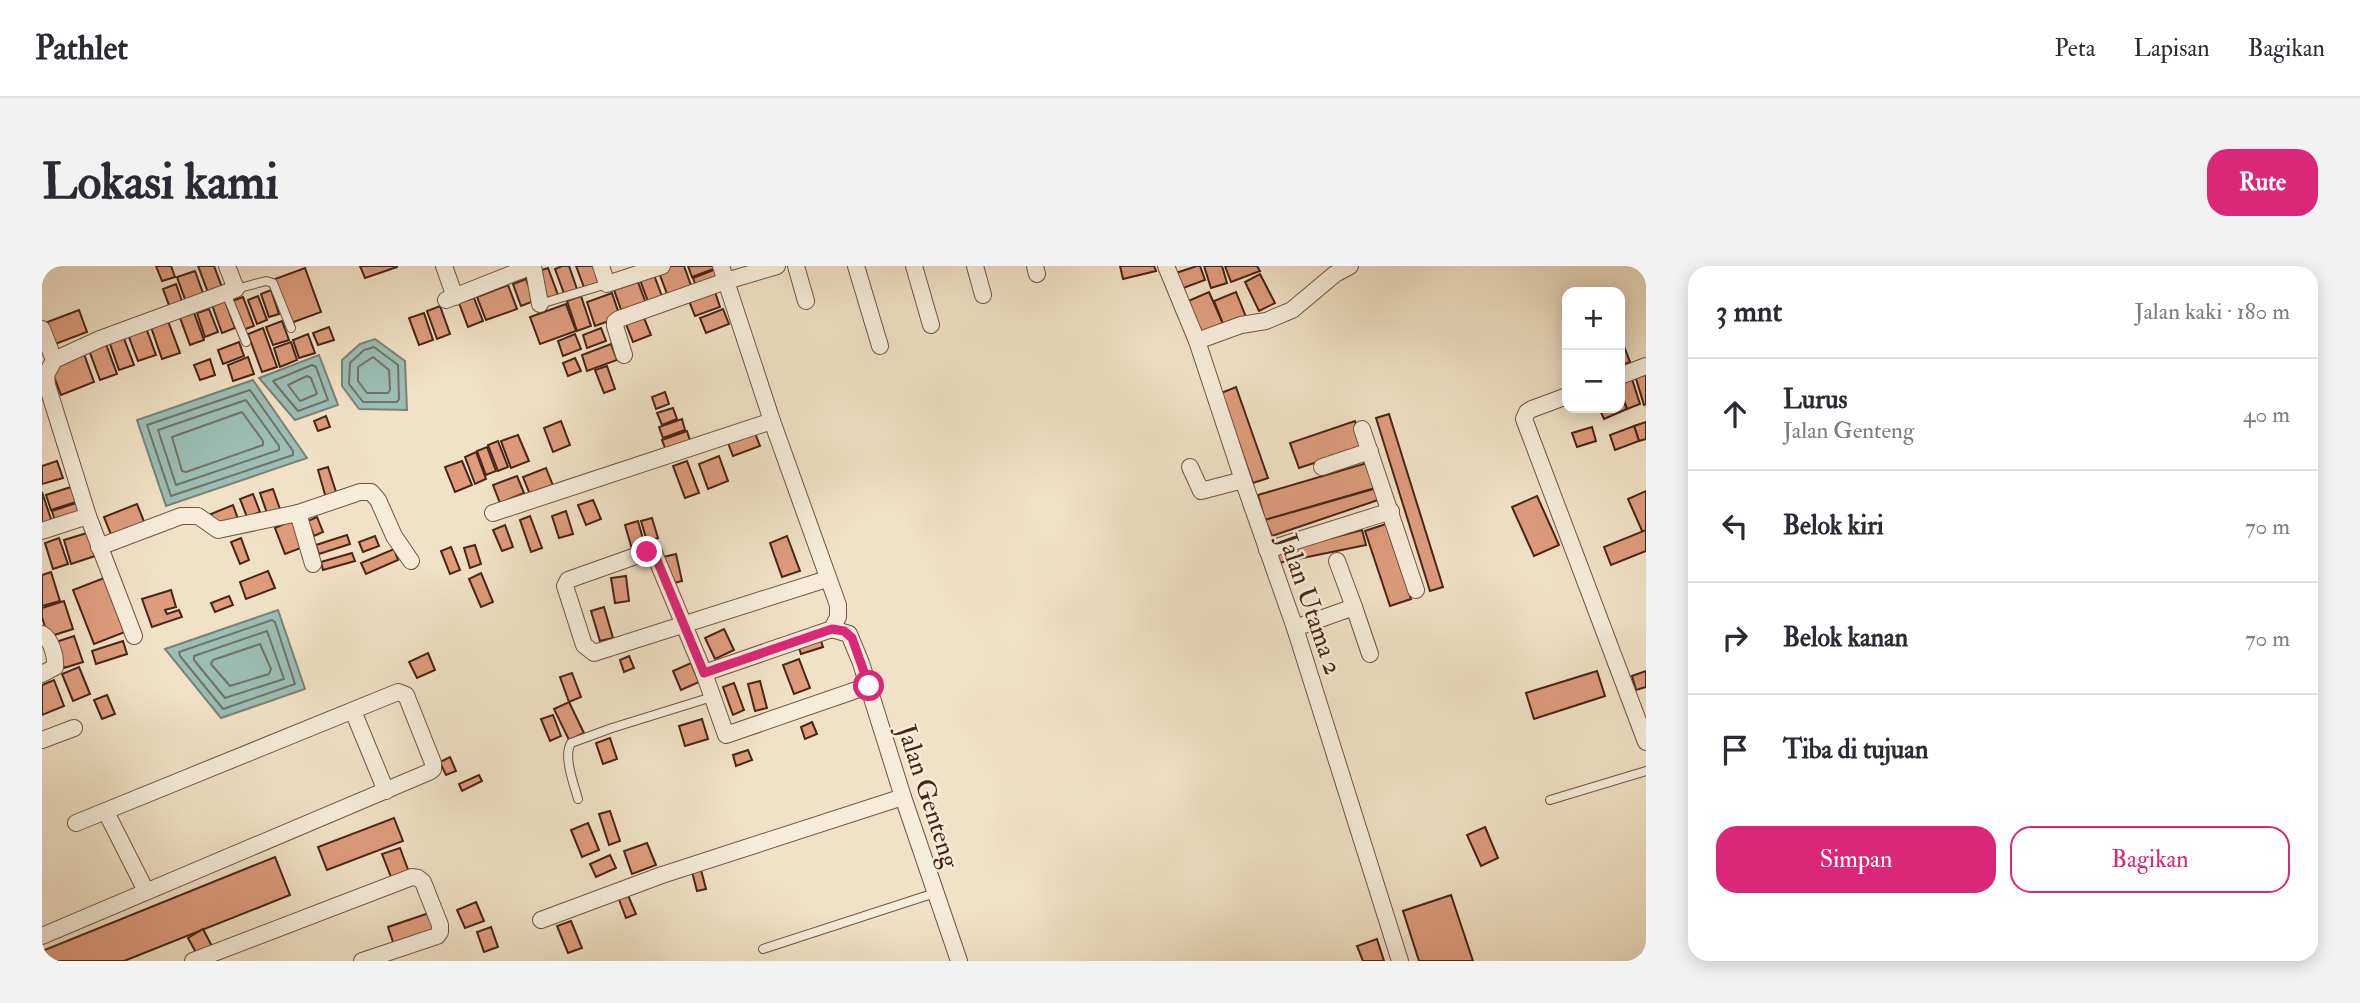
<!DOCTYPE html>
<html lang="id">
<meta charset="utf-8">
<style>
:root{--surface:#fff;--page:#f2f2f3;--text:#2b2b33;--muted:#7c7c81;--line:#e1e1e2;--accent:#db2777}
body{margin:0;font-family:"IM FELL Double Pica",serif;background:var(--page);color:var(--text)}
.controls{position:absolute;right:21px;top:21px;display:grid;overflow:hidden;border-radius:14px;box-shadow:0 4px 18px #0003}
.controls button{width:63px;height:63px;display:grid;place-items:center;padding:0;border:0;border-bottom:2px solid var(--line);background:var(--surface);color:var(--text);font:35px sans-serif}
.stop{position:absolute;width:21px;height:21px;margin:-16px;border:5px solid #db2777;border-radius:50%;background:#fff}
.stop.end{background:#db2777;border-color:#fff;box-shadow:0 2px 7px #0008}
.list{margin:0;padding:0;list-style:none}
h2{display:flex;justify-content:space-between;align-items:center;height:91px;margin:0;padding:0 28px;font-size:30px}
h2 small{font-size:23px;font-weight:400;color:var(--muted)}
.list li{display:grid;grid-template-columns:46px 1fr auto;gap:21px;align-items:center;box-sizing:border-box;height:112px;padding:0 28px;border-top:2px solid var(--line)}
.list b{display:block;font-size:26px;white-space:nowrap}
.list p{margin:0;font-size:23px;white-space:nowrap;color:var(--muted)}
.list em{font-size:23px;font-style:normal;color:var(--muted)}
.actions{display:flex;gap:14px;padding:21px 28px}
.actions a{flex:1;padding:16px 0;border:2px solid var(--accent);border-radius:21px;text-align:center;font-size:24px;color:var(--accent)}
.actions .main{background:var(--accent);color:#fff}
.icon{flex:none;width:38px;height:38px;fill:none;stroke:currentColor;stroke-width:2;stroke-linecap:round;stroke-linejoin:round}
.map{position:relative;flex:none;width:1604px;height:695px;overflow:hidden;border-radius:21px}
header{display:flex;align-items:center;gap:42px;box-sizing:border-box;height:98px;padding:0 35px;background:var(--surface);border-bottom:2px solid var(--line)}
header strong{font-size:33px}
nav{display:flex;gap:38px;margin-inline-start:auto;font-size:24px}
.intro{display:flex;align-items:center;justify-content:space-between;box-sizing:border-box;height:168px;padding:0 42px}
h1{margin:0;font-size:49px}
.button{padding:18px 32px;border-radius:21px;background:var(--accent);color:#fff;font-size:24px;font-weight:700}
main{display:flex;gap:42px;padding:0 42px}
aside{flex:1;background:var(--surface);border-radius:21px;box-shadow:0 4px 18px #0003}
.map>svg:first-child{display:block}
.water{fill:#9bbeb5;stroke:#7a8175;stroke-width:2}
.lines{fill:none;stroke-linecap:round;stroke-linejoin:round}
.shore{stroke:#727266;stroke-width:2}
.building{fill:#de9c7d;stroke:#482516;stroke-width:2}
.lane-casing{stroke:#725442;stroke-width:10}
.street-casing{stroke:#725442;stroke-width:18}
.lane{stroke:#f6ecda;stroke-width:8}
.street{stroke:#f6ecda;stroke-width:16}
.route{stroke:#db2777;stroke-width:9}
.labels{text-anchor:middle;stroke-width:5;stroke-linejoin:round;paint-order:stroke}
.street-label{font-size:26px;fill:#482516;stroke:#f6ecda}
</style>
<header>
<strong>Pathlet</strong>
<nav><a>Peta</a><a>Lapisan</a><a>Bagikan</a></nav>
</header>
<div class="intro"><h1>Lokasi kami</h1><a class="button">Rute</a></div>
<main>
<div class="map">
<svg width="1604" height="695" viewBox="0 0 1604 695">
<rect width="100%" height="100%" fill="#f1e1c6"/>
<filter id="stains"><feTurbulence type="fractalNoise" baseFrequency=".00286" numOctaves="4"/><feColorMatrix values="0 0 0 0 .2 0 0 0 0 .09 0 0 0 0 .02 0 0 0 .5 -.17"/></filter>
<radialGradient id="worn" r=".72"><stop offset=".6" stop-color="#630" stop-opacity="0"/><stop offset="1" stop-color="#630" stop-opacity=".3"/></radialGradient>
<!-- water -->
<g class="water">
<polygon points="333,73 363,95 365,144 317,143 300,120 300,94 318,78"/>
<polygon points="277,89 296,139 253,154 217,112"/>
<polygon points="211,114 265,192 124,240 95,154"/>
<polygon points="236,344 263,423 179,452 123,383"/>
</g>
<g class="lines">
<!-- shore -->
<g class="shore">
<polygon points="332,81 356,99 357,133 355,136 321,136 307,118 308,97 322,84"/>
<polygon points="331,91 347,104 348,124 346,127 325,127 316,115 316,101"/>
<polygon points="270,99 274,101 286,134 256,145 231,115"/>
<polygon points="265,110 269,112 275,128 258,135 246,119"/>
<polygon points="208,124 251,185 251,189 129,230 105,159"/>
<polygon points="204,134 237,180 237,184 134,219 116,164"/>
<polygon points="200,146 221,175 221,179 144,206 140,205 130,171"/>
<polygon points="230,354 233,356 253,418 181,443 138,390 137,386"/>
<polygon points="225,365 242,413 183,432 152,394 152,390"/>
<polygon points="218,378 229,403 227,408 188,420 169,398 171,394"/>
</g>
</g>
<!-- building -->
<g class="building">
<polygon points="114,0 129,0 133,11 120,15"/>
<polygon points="156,0 172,0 181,24 167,29"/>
<polygon points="318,0 355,0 355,1 323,12"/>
<polygon points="520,0 527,0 536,26 523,30 513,3"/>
<polygon points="534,0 557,0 563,16 543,24"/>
<polygon points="628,0 642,0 651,25 627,33 616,4"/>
<polygon points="646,0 676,0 677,1 650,11"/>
<polygon points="1078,0 1112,0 1114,5 1081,13"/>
<polygon points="1155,0 1158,0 1163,14 1136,24 1131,8"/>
<polygon points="1162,0 1180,0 1185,17 1169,22"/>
<polygon points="1183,0 1215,0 1218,5 1189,16"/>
<polygon points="263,2 279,46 249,57 233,13"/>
<polygon points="506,2 516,29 504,33 494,6"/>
<polygon points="674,3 678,16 656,25 651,12"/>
<polygon points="153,5 162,30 144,36 135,11"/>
<polygon points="1218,8 1233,37 1217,45 1203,16"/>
<polygon points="612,9 621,33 607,38 598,14"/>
<polygon points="484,13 492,35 479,40 471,18"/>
<polygon points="596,16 605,40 581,49 572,24"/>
<polygon points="134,18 141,38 128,42 121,23"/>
<polygon points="466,19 475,43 444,54 435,31"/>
<polygon points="229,24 237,48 227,51 219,28"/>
<polygon points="673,26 678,41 653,50 647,35"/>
<polygon points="1167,26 1182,60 1159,70 1144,36"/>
<polygon points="1194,26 1204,51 1182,60 1172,35"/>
<polygon points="570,27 578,51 553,60 545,36"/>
<polygon points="216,30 225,54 215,58 206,34"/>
<polygon points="539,30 549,60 535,65 525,35"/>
<polygon points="201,31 212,60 201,64 190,35"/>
<polygon points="432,32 441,55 426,61 417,37"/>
<polygon points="183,35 193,62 180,67 170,39"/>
<polygon points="524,38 534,65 498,78 488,51"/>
<polygon points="398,40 408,68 395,73 385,45"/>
<polygon points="167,43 176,66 163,71 155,47"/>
<polygon points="681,43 687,58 664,67 658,52"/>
<polygon points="37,44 45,66 8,80 0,58"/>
<polygon points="151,44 162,74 148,79 137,49"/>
<polygon points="382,47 391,74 377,79 367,52"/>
<polygon points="602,52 609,69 591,76 584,58"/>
<polygon points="126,55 138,87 120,93 109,61"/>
<polygon points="240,55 247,74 231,79 224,61"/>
<polygon points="103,59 114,89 96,95 85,66"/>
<polygon points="287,61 292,74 276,79 271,67"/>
<polygon points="221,62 235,101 220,106 206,68"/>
<polygon points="559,62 564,75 545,82 541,69"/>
<polygon points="266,68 273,87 257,92 251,74"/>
<polygon points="533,68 539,83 521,90 516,75"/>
<polygon points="81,70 92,99 77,104 67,75"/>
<polygon points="1580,75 1588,96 1578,100 1578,76"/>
<polygon points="197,76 202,90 181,98 176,84"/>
<polygon points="249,76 255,94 238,101 232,82"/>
<polygon points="64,78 75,108 58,114 47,84"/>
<polygon points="569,78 575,94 545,105 540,89"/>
<polygon points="42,88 52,116 19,129 8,100"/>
<polygon points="206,91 212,108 191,115 186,99"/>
<polygon points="533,92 539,105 526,110 521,97"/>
<polygon points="168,93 173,109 158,114 152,99"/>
<polygon points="565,100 573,123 562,127 553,104"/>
<polygon points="1604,104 1604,138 1602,139 1592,106"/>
<polygon points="1589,110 1598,138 1585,143 1578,122 1578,114"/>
<polygon points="1194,121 1226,212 1211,217 1179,127"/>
<polygon points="623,126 627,138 614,143 610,131"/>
<polygon points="1578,127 1585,143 1562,153 1557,142 1578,142"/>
<polygon points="631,142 635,153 620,159 615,147"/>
<polygon points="1347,148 1401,321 1388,325 1334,152"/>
<polygon points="284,150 288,161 276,165 272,155"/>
<polygon points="640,153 643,164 621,172 617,161"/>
<polygon points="519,155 528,179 511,186 502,162"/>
<polygon points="1313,155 1321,181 1257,202 1248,177"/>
<polygon points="1604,156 1604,173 1597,175 1592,160"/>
<polygon points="1592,160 1597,175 1573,184 1568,169"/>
<polygon points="1550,161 1554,175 1535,181 1530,167"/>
<polygon points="645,165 649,178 625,187 620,174"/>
<polygon points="713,167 718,180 691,190 686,177"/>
<polygon points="476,169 487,195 469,202 459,175"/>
<polygon points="456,175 466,201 456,205 446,179"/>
<polygon points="445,181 454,205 444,209 435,185"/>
<polygon points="434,186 444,213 433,218 423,191"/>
<polygon points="677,190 686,215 666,223 657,198"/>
<polygon points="15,195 21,212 0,218 0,200"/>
<polygon points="420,195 430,219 413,226 403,201"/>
<polygon points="645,195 657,227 643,232 631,200"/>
<polygon points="1325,197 1333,222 1223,254 1216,229"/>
<polygon points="286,201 295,229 284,232 276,204"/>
<polygon points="504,202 512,222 489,231 481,211"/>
<polygon points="475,210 482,227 458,237 451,219"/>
<polygon points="32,220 37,235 9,244 4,229"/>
<polygon points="1335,222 1336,234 1230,270 1223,254"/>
<polygon points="231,223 239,246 226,250 218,227"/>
<polygon points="1604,225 1604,265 1601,267 1586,233"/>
<polygon points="0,226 10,256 0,259"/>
<polygon points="211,228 218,246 205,251 198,233"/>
<polygon points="1495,230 1517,279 1492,290 1470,241"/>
<polygon points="551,234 559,253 544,259 536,239"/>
<polygon points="37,236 41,249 14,258 10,245"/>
<polygon points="95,238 103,258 70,271 62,251"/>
<polygon points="191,239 196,253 174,261 169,248"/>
<polygon points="524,245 531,268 517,272 510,250"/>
<polygon points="488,250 500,282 489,286 478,254"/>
<polygon points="275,251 281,266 272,270 266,255"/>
<polygon points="610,252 616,272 605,275 599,255"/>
<polygon points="253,253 264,280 243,288 233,262"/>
<polygon points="596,255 603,280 590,283 583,259"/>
<polygon points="1344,258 1369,333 1348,340 1323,265"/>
<polygon points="463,259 471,281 460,285 451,264"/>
<polygon points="1320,264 1324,279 1236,297 1233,287"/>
<polygon points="1604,264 1604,285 1569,299 1562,281"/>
<polygon points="45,267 53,290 29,298 22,274"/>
<polygon points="305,269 308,278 277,288 274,279"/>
<polygon points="333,270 337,280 321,286 317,276"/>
<polygon points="745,270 758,305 740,311 728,277"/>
<polygon points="17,272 26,298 11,303 3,277"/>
<polygon points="199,272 207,294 198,298 189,276"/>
<polygon points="433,279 439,298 428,302 422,282"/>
<polygon points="409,281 418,304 408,308 399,285"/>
<polygon points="352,283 356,294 324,308 319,297"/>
<polygon points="310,287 313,295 281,304 279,296"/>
<polygon points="634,288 640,315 628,318 621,291"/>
<polygon points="226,305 233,322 204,333 198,316"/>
<polygon points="9,306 18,335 0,340 0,309"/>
<polygon points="439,307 451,336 439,341 427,313"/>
<polygon points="584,310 587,335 573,337 569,312"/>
<polygon points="62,312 83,366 52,378 31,324"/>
<polygon points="129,324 134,341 123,344 125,348 137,344 140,351 110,361 100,333"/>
<polygon points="187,330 191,339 173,346 169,337"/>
<polygon points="22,335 31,363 6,371 0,351 0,342"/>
<polygon points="562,341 571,372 558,375 549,345"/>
<polygon points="682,363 692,384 673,393 663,372"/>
<polygon points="32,370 41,396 22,402 14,376"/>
<polygon points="778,372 781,381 759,388 756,379"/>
<polygon points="81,375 85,388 54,398 50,385"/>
<polygon points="386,387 393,404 375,412 367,396"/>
<polygon points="587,390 592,402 582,406 578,394"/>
<polygon points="757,393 768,422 752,428 741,399"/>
<polygon points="649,397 657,416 639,424 631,405"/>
<polygon points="37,401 48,428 31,435 20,408"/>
<polygon points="1555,405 1563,430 1492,453 1484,427"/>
<polygon points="1604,405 1604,421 1594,424 1590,410"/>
<polygon points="530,407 539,431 527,436 518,411"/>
<polygon points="12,414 22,440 0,449 0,419"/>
<polygon points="718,415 725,442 713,445 706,418"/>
<polygon points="692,417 702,444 691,449 681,421"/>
<polygon points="65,429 73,448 60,453 52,434"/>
<polygon points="527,436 542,467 527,474 512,443"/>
<polygon points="511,449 519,470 508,475 499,453"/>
<polygon points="660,453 666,473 643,480 637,460"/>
<polygon points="770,456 775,468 763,473 759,461"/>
<polygon points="568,472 575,493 561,498 554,477"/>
<polygon points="706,484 710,494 694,500 691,489"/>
<polygon points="408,491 414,505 404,509 398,496"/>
<polygon points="437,509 440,515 420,525 417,518"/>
<polygon points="568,545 578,575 567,579 557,548"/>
<polygon points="352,552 361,575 285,604 276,581"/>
<polygon points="546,557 557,584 540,591 529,564"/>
<polygon points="1443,561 1456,592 1439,600 1425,569"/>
<polygon points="605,577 614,599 590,608 582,585"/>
<polygon points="358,582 368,609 351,616 340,588"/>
<polygon points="568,589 574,602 554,611 548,598"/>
<polygon points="233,591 248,629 82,695 0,695 0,685"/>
<polygon points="658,600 664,623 655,625 649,602"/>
<polygon points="585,627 594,648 584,652 576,631"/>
<polygon points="1409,629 1431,695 1377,695 1361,645"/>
<polygon points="434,636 442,655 423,662 415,644"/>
<polygon points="387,647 395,668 353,682 346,661"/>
<polygon points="529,655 540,682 526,687 515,660"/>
<polygon points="449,661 456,681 442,686 435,666"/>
<polygon points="161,663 172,684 157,692 146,672"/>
<polygon points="1335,673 1342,695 1321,695 1315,680"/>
</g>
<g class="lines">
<!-- lane casing -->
<g class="lane-casing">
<g id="lane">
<polyline points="194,23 224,15 231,17 249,62"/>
<polyline points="184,27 204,76"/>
<polyline points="498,38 565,18"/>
<path d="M536,533c-4,-15 -15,-42 -7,-56l41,-15 100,-31"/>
<polyline points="1508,534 1604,505"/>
<polyline points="721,683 893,627"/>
</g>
</g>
<!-- street casing -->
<g class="street-casing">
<g id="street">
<polyline points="402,0 413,31"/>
<polyline points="491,0 498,38"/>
<polyline points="559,0 565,18 620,0"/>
<polyline points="679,0 730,155 796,339 796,351 790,363 807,368 819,397 861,531 917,695"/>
<polyline points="754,0 764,35"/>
<polyline points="814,0 838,80"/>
<polyline points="872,0 889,59"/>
<polyline points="933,0 941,29"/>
<polyline points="993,0 995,8"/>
<polyline points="1124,0 1155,75 1201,214 1253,362 1358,695"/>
<polyline points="404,34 490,0"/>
<polyline points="0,63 12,94 4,109 5,119 46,250 92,370"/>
<polyline points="1155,75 1199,59 1224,55 1250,44 1293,8 1308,0"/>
<polyline points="582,89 573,60 573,56 577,53 684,15 735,0"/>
<polyline points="12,94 58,73 194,23 185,0"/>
<polyline points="1578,110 1604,100"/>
<polyline points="1525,130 1490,143 1485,146 1482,153 1604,476"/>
<polyline points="1320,163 1374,324"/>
<polyline points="1148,201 1159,225 1201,214"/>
<polyline points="1280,201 1328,185"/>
<polyline points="256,247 271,298"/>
<polyline points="451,247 730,155"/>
<polyline points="0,265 46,250"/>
<polyline points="57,281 139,250 156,250 176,264 256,247 318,226 329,226 336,234 352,270 369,295"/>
<polyline points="1225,284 1349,245"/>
<polyline points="1295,295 1312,341"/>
<polyline points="785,313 552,387 542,379 523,320 526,314 605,286 612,287 662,407 684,469 826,420"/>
<polyline points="1253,362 1312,341 1328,388"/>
<path d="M0,368c9,5 14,22 13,33l-13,7"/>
<polyline points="662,407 790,363"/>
<polyline points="311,445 344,525"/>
<polyline points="0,474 32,462"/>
<polyline points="64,546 104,625"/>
<polyline points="499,654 620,609 861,531"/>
<polyline points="0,670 387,506 391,503 391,497 364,429 356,426 34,557"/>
<polyline points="151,695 370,611 376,612 381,616 398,659 398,666 395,670 320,695"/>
</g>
</g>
<!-- lane -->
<use href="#lane" class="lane"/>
<!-- street -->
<use href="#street" class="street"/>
</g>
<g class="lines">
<!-- route -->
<polyline class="route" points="605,286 612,287 662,407 790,363 802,365 810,372 827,420"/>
</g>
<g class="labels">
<!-- street labels -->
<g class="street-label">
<text transform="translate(1269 338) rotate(71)" y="9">Jalan Utama 2</text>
<text transform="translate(887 530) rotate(72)" y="9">Jalan Genteng</text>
</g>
</g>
<rect width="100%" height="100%" filter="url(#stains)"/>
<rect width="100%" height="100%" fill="url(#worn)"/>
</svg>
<div class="controls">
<button>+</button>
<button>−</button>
</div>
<div class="stop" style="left:827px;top:420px"></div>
<div class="stop end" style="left:605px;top:286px"></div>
</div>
<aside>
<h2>3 mnt<small>Jalan kaki · 180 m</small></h2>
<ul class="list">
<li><svg class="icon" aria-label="ahead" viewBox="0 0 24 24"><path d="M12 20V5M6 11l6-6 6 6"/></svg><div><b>Lurus</b><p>Jalan Genteng</p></div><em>40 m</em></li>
<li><svg class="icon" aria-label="left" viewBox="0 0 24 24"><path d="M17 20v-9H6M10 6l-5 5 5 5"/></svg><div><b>Belok kiri</b></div><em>70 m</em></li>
<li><svg class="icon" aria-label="right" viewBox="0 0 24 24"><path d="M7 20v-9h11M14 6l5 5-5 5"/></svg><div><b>Belok kanan</b></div><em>70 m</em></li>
<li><svg class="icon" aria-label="arrive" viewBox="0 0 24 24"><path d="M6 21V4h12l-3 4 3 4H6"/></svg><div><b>Tiba di tujuan</b></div></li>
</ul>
<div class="actions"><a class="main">Simpan</a><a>Bagikan</a></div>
</aside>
</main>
